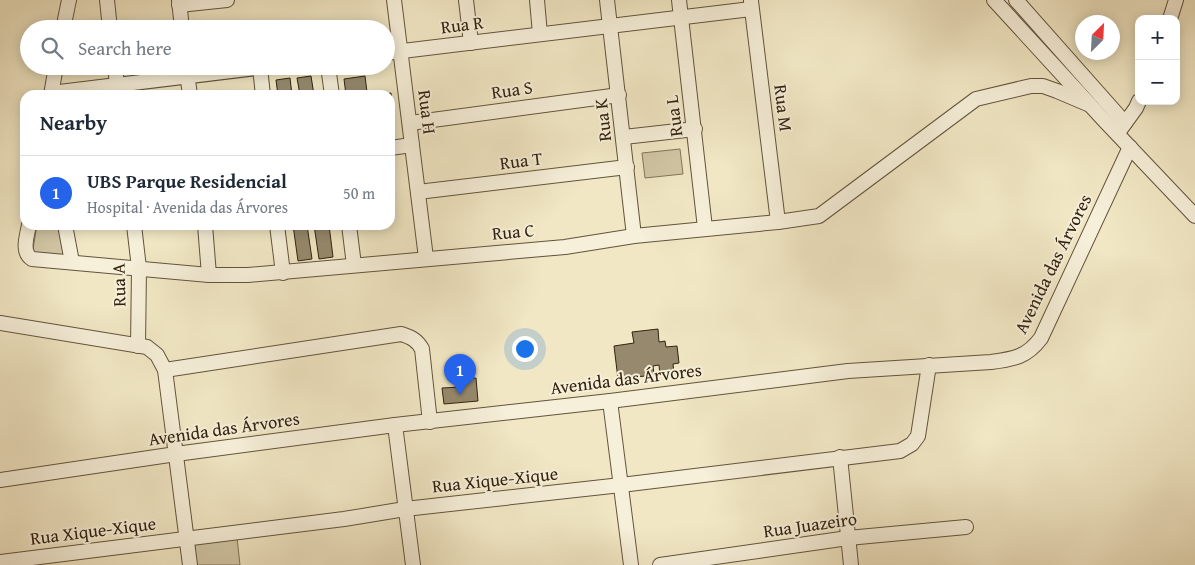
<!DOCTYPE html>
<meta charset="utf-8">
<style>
:root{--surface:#fff;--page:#f6f6f7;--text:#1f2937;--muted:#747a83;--line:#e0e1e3;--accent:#2563eb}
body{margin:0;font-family:"Gentium Book Plus",serif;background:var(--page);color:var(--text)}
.controls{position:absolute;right:15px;top:15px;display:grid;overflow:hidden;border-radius:10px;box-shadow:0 2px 12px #0003}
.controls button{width:45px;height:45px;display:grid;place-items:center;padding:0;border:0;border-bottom:1px solid var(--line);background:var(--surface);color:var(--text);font:25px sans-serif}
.compass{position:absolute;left:1075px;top:15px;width:45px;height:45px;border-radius:50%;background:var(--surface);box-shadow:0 2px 12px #0003;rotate:24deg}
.you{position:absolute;left:524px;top:348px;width:18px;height:18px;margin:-12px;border:4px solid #fff;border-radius:50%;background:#1a73e8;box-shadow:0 0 0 8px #1a73e833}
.badge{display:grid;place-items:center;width:32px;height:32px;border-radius:50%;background:var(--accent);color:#fff;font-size:16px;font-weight:700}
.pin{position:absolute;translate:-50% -41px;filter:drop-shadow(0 1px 2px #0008)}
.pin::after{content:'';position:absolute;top:26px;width:18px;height:15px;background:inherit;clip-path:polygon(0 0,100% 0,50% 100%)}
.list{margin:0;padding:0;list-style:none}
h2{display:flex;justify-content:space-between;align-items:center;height:65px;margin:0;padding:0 20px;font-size:21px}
h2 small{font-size:16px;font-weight:400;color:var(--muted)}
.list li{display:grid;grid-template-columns:32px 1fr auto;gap:15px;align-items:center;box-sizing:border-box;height:75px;padding:0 20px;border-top:1px solid var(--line)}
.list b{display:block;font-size:19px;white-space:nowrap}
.list p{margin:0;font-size:16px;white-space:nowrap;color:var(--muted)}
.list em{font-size:16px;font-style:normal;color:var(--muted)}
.icon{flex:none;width:28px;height:28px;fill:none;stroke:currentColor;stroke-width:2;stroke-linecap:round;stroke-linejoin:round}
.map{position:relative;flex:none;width:1195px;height:565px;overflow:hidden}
.search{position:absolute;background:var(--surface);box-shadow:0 2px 12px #0003;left:20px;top:20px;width:375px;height:55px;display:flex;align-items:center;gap:12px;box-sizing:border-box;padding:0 18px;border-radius:28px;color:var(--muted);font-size:19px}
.panel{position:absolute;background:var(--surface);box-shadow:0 2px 12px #0003;left:20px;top:90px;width:375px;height:140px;border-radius:15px}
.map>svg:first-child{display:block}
.green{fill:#d1c6a5;stroke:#82745a}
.building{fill:#96896d;stroke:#33230f}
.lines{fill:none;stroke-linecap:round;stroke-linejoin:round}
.minor-casing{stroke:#62543c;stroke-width:16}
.minor{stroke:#f6efd9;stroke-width:14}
.labels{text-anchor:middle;stroke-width:4;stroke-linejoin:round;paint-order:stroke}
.street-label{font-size:18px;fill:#33230f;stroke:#f6efd9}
</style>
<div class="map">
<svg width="1195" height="565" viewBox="0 0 1195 565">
<rect width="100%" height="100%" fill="#f1e7c4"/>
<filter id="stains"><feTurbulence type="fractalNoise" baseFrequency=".004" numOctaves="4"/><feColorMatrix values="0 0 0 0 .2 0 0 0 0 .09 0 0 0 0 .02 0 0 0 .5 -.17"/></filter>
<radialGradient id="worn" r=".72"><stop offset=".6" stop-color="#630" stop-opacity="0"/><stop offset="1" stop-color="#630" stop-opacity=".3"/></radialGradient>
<!-- green -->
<g class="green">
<polygon points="680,149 683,174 645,178 642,153"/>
<polygon points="37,225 60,225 65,257 32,255"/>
<polygon points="237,537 240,565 194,565 192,542"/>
</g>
<!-- building -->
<g class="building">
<polygon points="311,76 314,95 300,95 297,78"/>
<polygon points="365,76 367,92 346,95 344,79"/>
<polygon points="290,78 292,95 278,95 276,80"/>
<polygon points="391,93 392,104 390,105 390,95 380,95"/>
<polygon points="293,225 307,225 312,259 298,261"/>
<polygon points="314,225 329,225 333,257 319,259"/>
<polygon points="658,329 659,342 665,341 666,347 677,346 679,363 673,364 674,374 660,376 659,365 653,366 654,375 618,379 614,346 634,343 632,332"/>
<polygon points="476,378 478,401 444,404 442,388 460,387 459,379"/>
</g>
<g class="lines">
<!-- minor casing -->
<g class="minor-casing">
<g id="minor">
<polyline points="107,0 110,29"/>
<polyline points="179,0 182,29"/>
<polyline points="394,0 426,258"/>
<polyline points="466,0 471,43"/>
<polyline points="537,0 540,34"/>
<polyline points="607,0 634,236"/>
<polyline points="679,0 705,228"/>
<polyline points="994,0 1103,119 1195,216"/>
<polyline points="1016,0 1125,123"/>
<polyline points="751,1 778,222"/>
<polyline points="179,5 227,0"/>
<polyline points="1170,19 1176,0"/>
<polyline points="63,29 69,0"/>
<polyline points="386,53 751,9"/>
<polyline points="115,66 118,95"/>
<polyline points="186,66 190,95"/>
<polyline points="328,66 332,95"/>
<polyline points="260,68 263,95"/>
<polyline points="51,93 273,66"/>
<polyline points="51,95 56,66"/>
<polyline points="410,123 619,95"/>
<polyline points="1120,130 1136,108 1139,101"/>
<polyline points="624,137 695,129"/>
<polyline points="390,148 412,145"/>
<polyline points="418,192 627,167"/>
<path d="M29,225c-2,11 -8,27 3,34l177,16h39l317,-28 69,-11 144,-14 41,-6 157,-117 55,-13h12l14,5 33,14"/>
<polyline points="65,225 72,262"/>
<polyline points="134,225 139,268 138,346"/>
<polyline points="205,225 209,275"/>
<polyline points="277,225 283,273"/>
<polyline points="349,225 354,265"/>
<polyline points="0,323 147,347 157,355 165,370 190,565"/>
<path d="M165,370l236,-36c10,3 16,6 21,15l8,73"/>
<polyline points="610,401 631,565"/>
<polyline points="395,425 413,565"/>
<polyline points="840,457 851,565"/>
<path d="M0,480l176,-26 219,-29 215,-24 238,-30 143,-9c23,-3 36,-5 50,-24l89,-191"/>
<polyline points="0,562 344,519 405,509 621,485 900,451 912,444 918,436 929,365"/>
<polyline points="660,565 848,538 966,527"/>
</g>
</g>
<!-- minor -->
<use href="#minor" class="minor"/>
</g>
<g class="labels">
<!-- street labels -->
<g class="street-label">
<text transform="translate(462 25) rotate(-7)" y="6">Rua R</text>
<text transform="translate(512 90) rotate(-8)" y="6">Rua S</text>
<text transform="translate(783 108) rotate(83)" y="6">Rua M</text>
<text transform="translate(427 112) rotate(83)" y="6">Rua H</text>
<text transform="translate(674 116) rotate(-97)" y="6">Rua L</text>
<text transform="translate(603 120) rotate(-96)" y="6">Rua K</text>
<text transform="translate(521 161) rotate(-7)" y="6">Rua T</text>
<text transform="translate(513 232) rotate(-5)" y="6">Rua C</text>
<text transform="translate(1053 264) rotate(-64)" y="6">Avenida das Árvores</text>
<text transform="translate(119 285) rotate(-91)" y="6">Rua A</text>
<text transform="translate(626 379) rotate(-7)" y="6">Avenida das Árvores</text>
<text transform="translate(224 429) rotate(-8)" y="6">Avenida das Árvores</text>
<text transform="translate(495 480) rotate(-6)" y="6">Rua Xique-Xique</text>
<text transform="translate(810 525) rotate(-8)" y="6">Rua Juazeiro</text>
<text transform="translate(93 531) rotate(-7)" y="6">Rua Xique-Xique</text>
</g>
</g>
<rect width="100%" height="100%" filter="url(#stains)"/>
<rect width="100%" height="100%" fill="url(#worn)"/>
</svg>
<div class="controls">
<button>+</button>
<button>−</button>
</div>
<svg class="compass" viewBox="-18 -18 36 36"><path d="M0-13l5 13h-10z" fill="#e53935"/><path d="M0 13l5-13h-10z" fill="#747a83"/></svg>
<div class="you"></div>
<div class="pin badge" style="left:460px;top:395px">1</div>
<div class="search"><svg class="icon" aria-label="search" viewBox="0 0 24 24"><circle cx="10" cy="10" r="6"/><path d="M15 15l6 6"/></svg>Search here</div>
<section class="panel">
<h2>Nearby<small></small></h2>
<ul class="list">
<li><span class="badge">1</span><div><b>UBS Parque Residencial</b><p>Hospital · Avenida das Árvores</p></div><em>50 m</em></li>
</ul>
</section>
</div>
